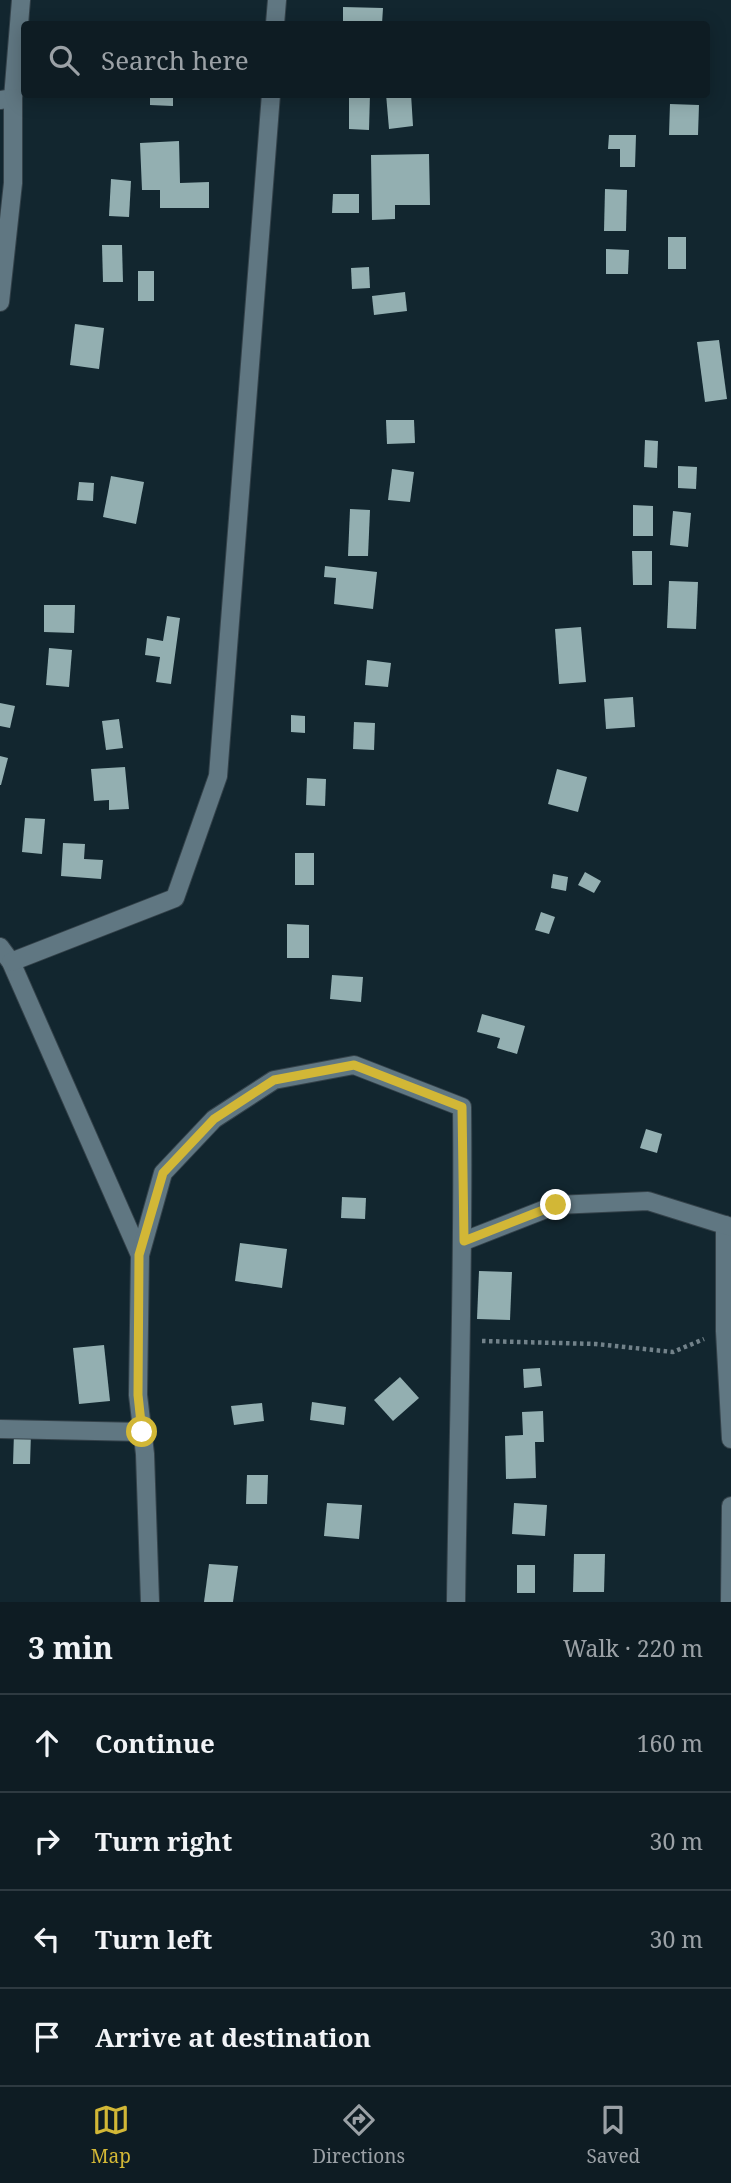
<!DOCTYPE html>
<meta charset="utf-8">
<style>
:root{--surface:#0e1c23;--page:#17252b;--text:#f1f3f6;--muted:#9ba1a6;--line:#2e3a41;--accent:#d2b736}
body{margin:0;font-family:"Noto Serif",serif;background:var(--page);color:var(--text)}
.stop{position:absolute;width:21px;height:21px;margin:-16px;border:5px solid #d2b736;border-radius:50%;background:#fff}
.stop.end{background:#d2b736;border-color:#fff;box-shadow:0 2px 7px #0008}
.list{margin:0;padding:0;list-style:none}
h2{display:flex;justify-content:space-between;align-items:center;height:91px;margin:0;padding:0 28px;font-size:30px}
h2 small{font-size:23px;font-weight:400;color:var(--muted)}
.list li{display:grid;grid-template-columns:46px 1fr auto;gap:21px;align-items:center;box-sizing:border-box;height:98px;padding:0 28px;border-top:2px solid var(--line)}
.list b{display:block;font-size:26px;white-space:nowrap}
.list em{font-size:23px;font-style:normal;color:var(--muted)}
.icon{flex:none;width:38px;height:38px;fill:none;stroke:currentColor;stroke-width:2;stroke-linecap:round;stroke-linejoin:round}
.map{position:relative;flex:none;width:731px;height:1602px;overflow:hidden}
.search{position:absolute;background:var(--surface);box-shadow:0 4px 18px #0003;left:21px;right:21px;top:21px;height:77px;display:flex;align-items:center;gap:18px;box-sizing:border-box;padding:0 24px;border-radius:7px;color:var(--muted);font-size:26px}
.sheet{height:483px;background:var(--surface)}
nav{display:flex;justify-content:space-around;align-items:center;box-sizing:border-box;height:98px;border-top:2px solid var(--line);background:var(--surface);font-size:19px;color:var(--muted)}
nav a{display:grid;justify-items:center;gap:4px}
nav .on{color:var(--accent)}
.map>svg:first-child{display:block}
.building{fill:#93afb1}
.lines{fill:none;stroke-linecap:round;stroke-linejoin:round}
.street-casing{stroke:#34424a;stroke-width:20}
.path{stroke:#72828a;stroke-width:4.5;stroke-dasharray:3.5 3.5;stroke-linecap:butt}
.street{stroke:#607782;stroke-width:18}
.route{stroke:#d2b736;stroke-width:9}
</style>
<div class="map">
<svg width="731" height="1602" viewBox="0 0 731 1602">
<rect width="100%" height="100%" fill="#12262f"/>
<!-- building -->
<g class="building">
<polygon points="343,7 383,8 382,24 343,24"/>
<polygon points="150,94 173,94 173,106 150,105"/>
<polygon points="349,94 370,94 369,130 349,129"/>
<polygon points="386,94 411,94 413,126 389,129"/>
<polygon points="670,104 699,105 698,135 669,135"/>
<polygon points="609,135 636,135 635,167 620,167 620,149 608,149"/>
<polygon points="179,141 180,183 209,182 209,208 160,208 160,190 142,190 140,143"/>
<polygon points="429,154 430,205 395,205 395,219 372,220 371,155"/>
<polygon points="111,179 131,181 129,217 109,216"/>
<polygon points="605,189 627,190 626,231 604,231"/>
<polygon points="333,194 359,194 359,213 332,213"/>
<rect x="668" y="237" width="18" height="32"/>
<polygon points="102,245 122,245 123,282 103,282"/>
<polygon points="606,249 629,250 628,274 606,274"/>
<polygon points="369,267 370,288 352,289 351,268"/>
<rect x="138" y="271" width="16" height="30"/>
<polygon points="405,292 407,311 374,315 372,296"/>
<polygon points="75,324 104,328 99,369 70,365"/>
<polygon points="719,340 727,399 705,402 697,342"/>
<polygon points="386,420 414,420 415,443 387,444"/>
<polygon points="645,440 658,441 657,468 644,467"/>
<polygon points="678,466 697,467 696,489 678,488"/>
<polygon points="392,469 414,472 410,502 388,500"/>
<polygon points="111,476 144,482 136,524 103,517"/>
<polygon points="79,482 94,483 93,501 77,500"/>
<polygon points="633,505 653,506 653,536 633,536"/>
<polygon points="350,509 370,510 368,556 348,556"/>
<polygon points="673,511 691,513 688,547 670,545"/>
<polygon points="632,551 652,551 652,585 633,585"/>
<polygon points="325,566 377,572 373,609 334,604 336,578 324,577"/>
<polygon points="669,581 698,582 696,629 667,628"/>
<polygon points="44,605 75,605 74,633 44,632"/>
<polygon points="167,616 180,618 171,684 156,682 160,657 145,655 147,638 163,641"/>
<polygon points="581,627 586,682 559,684 555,629"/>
<polygon points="49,648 72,650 69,687 46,685"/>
<polygon points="367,660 391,663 388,687 365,685"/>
<polygon points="633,697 635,727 606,729 604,699"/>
<polygon points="0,703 15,706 10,728 0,726"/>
<polygon points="291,715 305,716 305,733 291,732"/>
<polygon points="119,719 123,748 106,750 102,721"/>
<polygon points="354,722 375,723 374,750 353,749"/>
<polygon points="0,756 8,758 1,785 0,785"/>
<polygon points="125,767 129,809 109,810 109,800 94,801 91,769"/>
<polygon points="557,769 587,777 578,812 548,804"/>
<polygon points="307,778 326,779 325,806 306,805"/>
<polygon points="25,818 45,819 42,854 22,852"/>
<polygon points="63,843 85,844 84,859 103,860 101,879 61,876"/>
<rect x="295" y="853" width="19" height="32"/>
<polygon points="585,872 601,881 594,893 578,885"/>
<polygon points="553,874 568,877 566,891 551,888"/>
<polygon points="541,912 555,917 549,934 535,930"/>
<polygon points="287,924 309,925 309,958 287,958"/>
<polygon points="332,975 363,977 361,1002 330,999"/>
<polygon points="482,1014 525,1026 517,1054 497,1048 500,1038 477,1032"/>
<polygon points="646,1129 662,1134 657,1153 640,1148"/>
<polygon points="342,1197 366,1198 365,1219 341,1218"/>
<polygon points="240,1243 287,1249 282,1288 235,1281"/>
<polygon points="479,1271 512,1272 510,1320 477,1319"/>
<polygon points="104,1345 110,1401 79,1404 73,1348"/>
<polygon points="540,1368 542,1386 524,1388 523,1369"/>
<polygon points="400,1377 419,1398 393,1421 374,1400"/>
<polygon points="312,1402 346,1407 344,1425 310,1420"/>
<polygon points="262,1403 264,1421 234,1425 231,1406"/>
<polygon points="543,1411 544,1442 535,1442 536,1478 506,1479 505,1436 523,1435 522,1412"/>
<polygon points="14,1433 31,1433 30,1464 13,1464"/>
<polygon points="247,1475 268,1475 267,1504 246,1504"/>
<polygon points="327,1503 362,1505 359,1539 324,1536"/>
<polygon points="514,1503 547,1505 545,1536 512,1534"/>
<polygon points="574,1554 605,1554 604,1592 573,1592"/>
<polygon points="209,1564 238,1566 233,1602 204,1602"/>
<rect x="517" y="1565" width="18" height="28"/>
</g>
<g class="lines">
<!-- street casing -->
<g class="street-casing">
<g id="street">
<polyline points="275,24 277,0"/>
<polyline points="0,100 13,98 21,0"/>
<polyline points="0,302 13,183 13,98"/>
<polyline points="0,947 11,962 140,1255 138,1395 145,1454 150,1602"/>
<polyline points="11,962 175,898 218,776 271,94"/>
<polyline points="725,1225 725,1331 731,1439"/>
<polyline points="464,1241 556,1205 648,1201 731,1227"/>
<path d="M140,1255l23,-82 51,-54 60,-39 80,-15 108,42c2,165 -4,330 -6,495"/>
<polyline points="0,1429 142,1432"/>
<polyline points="730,1602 731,1506"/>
</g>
</g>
<!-- path -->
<polyline class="path" points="482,1341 596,1344 673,1352 704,1339"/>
<!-- street -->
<use href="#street" class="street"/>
</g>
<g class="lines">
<!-- route -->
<polyline class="route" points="142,1432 138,1395 139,1255 163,1173 214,1119 274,1080 354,1065 462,1107 464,1241 556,1205"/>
</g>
</svg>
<div class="stop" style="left:142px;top:1432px"></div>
<div class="stop end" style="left:556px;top:1205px"></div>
<div class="search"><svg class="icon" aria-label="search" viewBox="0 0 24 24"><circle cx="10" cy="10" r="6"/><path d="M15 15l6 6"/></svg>Search here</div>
</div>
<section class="sheet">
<h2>3 min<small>Walk · 220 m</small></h2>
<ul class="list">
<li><svg class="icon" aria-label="ahead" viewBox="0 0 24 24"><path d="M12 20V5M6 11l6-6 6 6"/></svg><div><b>Continue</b></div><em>160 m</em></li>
<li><svg class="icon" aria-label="right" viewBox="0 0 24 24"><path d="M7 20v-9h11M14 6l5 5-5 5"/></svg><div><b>Turn right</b></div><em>30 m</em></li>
<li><svg class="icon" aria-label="left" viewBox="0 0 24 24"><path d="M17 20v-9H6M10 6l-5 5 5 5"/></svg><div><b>Turn left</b></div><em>30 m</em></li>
<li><svg class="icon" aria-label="arrive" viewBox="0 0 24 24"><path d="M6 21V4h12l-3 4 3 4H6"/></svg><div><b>Arrive at destination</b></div></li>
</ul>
</section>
<nav>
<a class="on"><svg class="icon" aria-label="map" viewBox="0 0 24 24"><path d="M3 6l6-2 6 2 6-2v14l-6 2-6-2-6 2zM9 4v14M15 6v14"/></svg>Map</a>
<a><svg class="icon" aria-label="directions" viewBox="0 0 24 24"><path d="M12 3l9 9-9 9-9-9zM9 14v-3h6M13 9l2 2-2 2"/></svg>Directions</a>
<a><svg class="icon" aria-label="saved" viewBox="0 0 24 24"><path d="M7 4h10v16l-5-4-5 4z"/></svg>Saved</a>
</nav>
